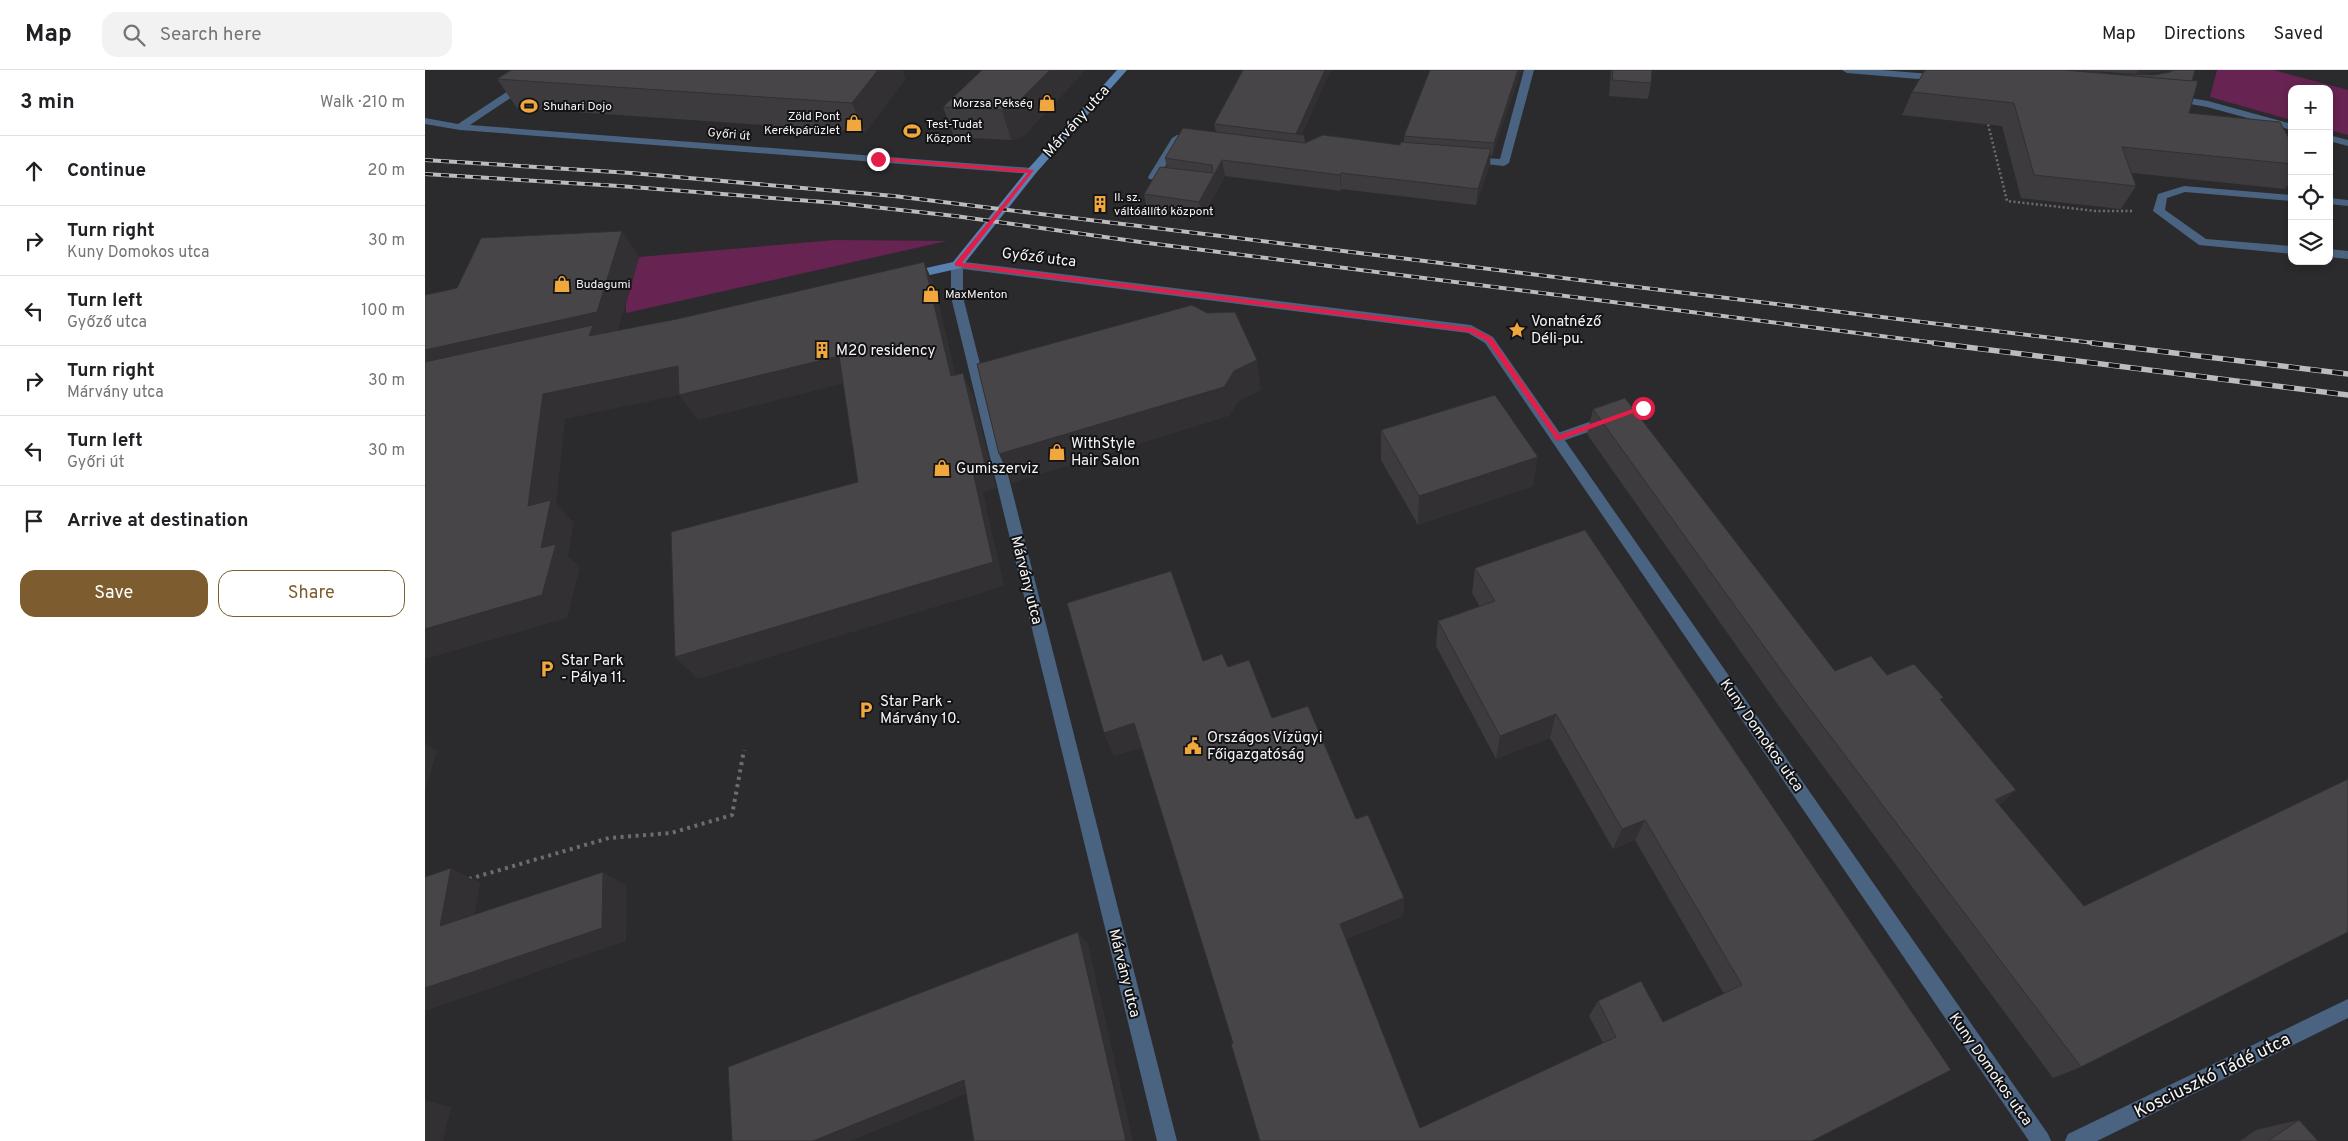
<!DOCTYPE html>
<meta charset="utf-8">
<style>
:root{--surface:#fff;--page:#f2f2f2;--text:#202124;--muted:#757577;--line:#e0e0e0;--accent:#7d5d30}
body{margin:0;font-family:Overpass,sans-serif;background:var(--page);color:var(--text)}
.controls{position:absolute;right:15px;top:15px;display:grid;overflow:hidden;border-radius:10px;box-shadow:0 2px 8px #0003}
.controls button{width:45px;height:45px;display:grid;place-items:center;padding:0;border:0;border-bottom:1px solid var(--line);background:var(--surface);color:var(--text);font:25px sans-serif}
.stop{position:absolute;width:15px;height:15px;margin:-11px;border:4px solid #e11d48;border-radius:50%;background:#fff}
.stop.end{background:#e11d48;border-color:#fff;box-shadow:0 1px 5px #0008}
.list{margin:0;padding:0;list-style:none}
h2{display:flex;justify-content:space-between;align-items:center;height:65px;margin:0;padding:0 20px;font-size:21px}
h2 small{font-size:16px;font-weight:400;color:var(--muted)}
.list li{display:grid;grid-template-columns:32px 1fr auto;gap:15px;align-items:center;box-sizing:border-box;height:70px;padding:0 20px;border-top:1px solid var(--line)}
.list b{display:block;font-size:19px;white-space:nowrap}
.list p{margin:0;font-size:16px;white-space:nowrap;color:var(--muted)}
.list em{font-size:16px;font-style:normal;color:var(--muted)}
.actions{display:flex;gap:10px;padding:15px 20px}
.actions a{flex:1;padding:11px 0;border:1px solid var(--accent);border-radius:15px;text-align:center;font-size:18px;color:var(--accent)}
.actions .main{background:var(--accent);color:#fff}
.icon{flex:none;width:28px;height:28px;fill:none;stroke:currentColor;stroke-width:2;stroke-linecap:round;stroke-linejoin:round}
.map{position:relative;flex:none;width:1923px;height:1071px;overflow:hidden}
header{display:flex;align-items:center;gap:30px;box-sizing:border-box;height:70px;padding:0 25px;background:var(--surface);border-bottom:1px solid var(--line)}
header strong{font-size:24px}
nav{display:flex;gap:28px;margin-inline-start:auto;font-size:18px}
.search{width:350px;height:45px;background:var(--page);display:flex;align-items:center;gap:12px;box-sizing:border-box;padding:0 18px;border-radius:15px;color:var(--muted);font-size:19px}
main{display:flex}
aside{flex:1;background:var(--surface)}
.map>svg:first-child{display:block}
.green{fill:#672351}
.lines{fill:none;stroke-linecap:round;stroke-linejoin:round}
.path-far1{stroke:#6d6d6f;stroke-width:2.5;stroke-dasharray:2 2.5;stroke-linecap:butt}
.path{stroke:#6d6d6f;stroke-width:4;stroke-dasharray:3 4.5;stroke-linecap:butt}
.lane{fill:#496380;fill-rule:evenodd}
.street{fill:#496380;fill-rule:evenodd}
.secondary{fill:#5881b0;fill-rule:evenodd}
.rail-far1-casing{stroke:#bcbcbd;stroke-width:4}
.rail-casing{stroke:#bcbcbd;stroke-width:5.5}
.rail-far1{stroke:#131315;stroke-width:2.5;stroke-dasharray:8;stroke-linecap:butt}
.rail{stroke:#131315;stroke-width:4;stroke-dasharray:11;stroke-linecap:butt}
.wall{fill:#3d3b3e;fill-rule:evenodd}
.shaded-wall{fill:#323032}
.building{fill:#474548;stroke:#323032}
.route{fill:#e11d48}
.labels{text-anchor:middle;stroke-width:4;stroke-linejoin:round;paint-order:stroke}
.far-poi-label{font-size:12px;fill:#f5f5f6;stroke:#131315;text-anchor:start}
.far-street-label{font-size:12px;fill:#f5f5f6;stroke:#131315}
.street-label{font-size:15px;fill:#f5f5f6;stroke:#131315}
.poi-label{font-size:15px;fill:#f5f5f6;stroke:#131315;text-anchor:start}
.near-street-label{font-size:18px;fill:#f5f5f6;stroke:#131315}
</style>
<header>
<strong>Map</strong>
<div class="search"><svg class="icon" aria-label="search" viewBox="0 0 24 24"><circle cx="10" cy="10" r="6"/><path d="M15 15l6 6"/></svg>Search here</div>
<nav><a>Map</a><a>Directions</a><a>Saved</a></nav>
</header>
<main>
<aside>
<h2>3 min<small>Walk · 210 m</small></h2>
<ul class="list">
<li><svg class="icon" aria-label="ahead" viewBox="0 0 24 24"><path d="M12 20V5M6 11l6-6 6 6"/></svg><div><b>Continue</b></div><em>20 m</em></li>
<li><svg class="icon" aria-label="right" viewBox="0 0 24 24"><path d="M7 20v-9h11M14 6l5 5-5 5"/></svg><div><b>Turn right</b><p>Kuny Domokos utca</p></div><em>30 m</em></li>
<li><svg class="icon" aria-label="left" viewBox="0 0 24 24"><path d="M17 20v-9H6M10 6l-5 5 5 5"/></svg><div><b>Turn left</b><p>Győző utca</p></div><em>100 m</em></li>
<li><svg class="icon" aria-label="right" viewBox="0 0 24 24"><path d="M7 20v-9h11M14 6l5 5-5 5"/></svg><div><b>Turn right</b><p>Márvány utca</p></div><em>30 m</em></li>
<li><svg class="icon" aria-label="left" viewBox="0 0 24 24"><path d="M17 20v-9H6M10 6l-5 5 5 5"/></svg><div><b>Turn left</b><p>Győri út</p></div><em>30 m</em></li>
<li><svg class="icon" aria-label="arrive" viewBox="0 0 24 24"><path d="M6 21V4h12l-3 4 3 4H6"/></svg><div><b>Arrive at destination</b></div></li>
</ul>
<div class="actions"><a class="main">Save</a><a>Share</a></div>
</aside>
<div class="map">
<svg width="1923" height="1071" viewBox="0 0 1923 1071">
<rect width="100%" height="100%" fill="#2b2b2d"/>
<!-- green -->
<g class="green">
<polygon points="1792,0 1848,0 1923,20 1923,65 1904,60 1904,19 1867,19 1867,50 1785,27"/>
<polygon points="410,170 522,171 201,243 201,234 214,187"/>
</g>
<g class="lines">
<!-- path-far1 -->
<polyline class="path-far1" points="1562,50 1582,131 1670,141 1707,141"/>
<!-- path -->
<polyline class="path" points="44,809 184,768 246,763 307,745 319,680"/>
<!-- lane -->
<g class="lane">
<polygon points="1099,0 1109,0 1084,93 1079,96 1040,92 1039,90 1044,87 1075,89"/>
<polygon points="1417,0 1457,0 1517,5 1522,8 1517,11 1422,3"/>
<polygon points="1747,25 1783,31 1867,54 1867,60 1782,37 1743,30 1743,26"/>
<polygon points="752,65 772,67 777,70 772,73 755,71 735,105 752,108 752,112 724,109 723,107 747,68"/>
<polygon points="1904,65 1923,70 1923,76 1904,71"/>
<polygon points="1759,116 1867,125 1867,131 1760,122 1742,128 1740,140 1781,169 1867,176 1867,184 1774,175 1728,141 1733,124"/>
<polygon points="1904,128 1923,130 1923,136 1904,134"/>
<polygon points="1904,179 1923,181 1923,189 1904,187"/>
<polygon points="1218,333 1223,335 1225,338 1223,341 1132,373 1125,368 1127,365"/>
</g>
<!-- street -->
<g class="street">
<polygon points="115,0 127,0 45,55 607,98 612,101 607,104 35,60 0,54 0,48 33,54"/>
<polygon points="532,191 1046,255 1068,267 1623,1064 1626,1071 1604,1071 1060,273 1043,263 538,199 538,227 752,1071 732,1071 526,227 526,195"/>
<polygon points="1923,929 1923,948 1672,1071 1640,1071 1643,1064"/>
</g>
<!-- secondary -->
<polygon class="secondary" points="692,0 702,0 611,103 536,198 483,210 479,209 477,206 479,203 528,192 603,99"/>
<!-- rail-far1 casing -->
<g class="rail-far1-casing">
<g id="rail-far1">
<polyline points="0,90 206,103 469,126 1677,274"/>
<polyline points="0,104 194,116 412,133 530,146 715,172 1519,274"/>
</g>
</g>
<!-- rail casing -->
<g class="rail-casing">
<g id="rail">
<polyline points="1509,273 1923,325"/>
<polyline points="1667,273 1923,304"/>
</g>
</g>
<!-- rail-far1 -->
<use href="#rail-far1" class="rail-far1"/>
<!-- rail -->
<use href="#rail" class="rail"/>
</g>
<!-- wall -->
<g class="wall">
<polygon points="86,0 477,0 480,9 440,62 92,38 72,9"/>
<polygon points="557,0 602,63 595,68 586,70 529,67 518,37"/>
<polygon points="1005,0 1096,0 1067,86 1065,86 1065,95 1051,135 916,119 916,121 800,106 777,147 722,140 719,124 742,98 740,88 791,62 789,54 879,65 880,73 975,75 979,72 979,66"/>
<polygon points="1186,0 1227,0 1226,13 1223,29 1184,26"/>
<path d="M1500,0h270l-3,11 -3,32 103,31v36l-7,9 -153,-16 4,13 -15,23 -100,-11 -19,-72 -100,-11 10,-23zM1744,0l2,2 -17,3 -40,-1 -22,-3 44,3z"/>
<polygon points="1168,339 1410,601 1462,605 1516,631 1591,720 1574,735 1659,836 1656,997 1628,1008 1356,639 1162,364"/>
<polygon points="956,360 1108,416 993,455 956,390"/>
<polygon points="1160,460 1387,1071 835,1071 808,973 717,677 689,686 679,663 778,591 803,597 847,648 931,749 979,828 978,846 921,869 995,1058 1178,973 1164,946 1173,931 1238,952 1299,924 1210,770 1188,779 1125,668 1071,689 1011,576 1013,551 1055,537 1047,523 1050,498"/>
<polygon points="1874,1050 1893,1071 1815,1071 1831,1060"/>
</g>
<!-- shaded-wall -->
<g class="shaded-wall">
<polygon points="453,0 477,0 480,9 440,62 427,33"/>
<polygon points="625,0 661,0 602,63 595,68 586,70 577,40"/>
<polygon points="900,0 906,0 877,65 871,64"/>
<polygon points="1093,0 1096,0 1067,86 1069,73"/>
<polygon points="1713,0 1744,0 1711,4"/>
<polygon points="1066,79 1065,95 1051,135 1053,119"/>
<polygon points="797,90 800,106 777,147 774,132"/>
<polygon points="916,103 916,121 915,105"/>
<polygon points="197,161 214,187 191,267 0,311 0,280"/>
<polygon points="499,192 510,217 537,331 526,306"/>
<polygon points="414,286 428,311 273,350 254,325"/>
<polygon points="832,290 836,320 814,331 804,346 587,413 574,384 809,301"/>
<polygon points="253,296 272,321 140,349 131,434 149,453 143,486 155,497 142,548 0,589 0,559 116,478 103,436 118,324"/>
<polygon points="538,303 549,328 571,418 558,422 579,516 273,609 250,587 547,397"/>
<polygon points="1113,387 1108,416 993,455 994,426"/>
<polygon points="1131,644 1125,668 1071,689 1075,666"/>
<polygon points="709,653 719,676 689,686 679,663"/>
<polygon points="0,673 12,681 0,721"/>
<polygon points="1591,720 1570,739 1570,730"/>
<polygon points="1220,750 1210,770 1188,779 1197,759"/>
<polygon points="26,798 55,813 45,869 15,856"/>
<polygon points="178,802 202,816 201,871 0,941 0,918"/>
<polygon points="979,828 978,846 917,871 915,854"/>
<polygon points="653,862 663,874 708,1071 701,1071"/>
<polygon points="539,1010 553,1019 425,1071 388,1071"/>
<polygon points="0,1030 26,1037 18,1071 0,1071"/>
</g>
<!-- building -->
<g class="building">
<polygon points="86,0 453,0 427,33 72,9"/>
<polygon points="557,0 625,0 593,32 586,37 577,40 518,37"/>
<polygon points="818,0 900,0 871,64 879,65 789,54"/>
<polygon points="1005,0 1093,0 1069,73 979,66"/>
<polygon points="1188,0 1227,0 1226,13 1187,10"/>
<polygon points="1500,0 1641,0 1773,11 1764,43 1855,52 1867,74 1867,94 1697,77 1711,116 1609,105 1589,33 1487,22"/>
<polygon points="1641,0 1655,0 1689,4 1729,5 1745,2 1749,0 1770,0 1767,11"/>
<polygon points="758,58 880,73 898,65 975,75 976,72 1066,79 1053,119 916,103 915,105 797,90 774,132 719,124 735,97 788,103 787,95 740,88"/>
<polygon points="197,161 172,242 0,280 0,225 32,218 56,168"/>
<polygon points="499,192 526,306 538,303 560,394 547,397 568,492 250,587 246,462 433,412 414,286 254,325 253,296 118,324 103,436 126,430 116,478 131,474 117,525 0,559 0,292 168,255 164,266 252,249"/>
<polygon points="767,235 782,243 810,242 832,290 809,301 799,317 574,384 552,294"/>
<polygon points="1070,325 1113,387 994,426 956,360"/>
<polygon points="1200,328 1410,601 1446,586 1462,605 1489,594 1519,628 1515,629 1591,720 1570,730 1659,836 1923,709 1923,862 1656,997 1369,618 1168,339"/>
<polygon points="1160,460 1526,1000 1387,1071 835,1071 806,974 808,973 709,653 679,663 642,533 746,501 778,591 797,584 803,597 824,590 847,648 883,636 931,749 943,745 979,828 915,854 995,1058 1191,967 1173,931 1216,911 1238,952 1317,915 1220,750 1197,759 1131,644 1075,666 1013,551 1070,531 1050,498"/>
<polygon points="26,798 15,856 178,802 177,858 0,918 0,807"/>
<polygon points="653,862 701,1071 549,1071 539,1010 388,1071 307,1071 303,997"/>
<polygon points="1874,1050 1893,1071 1843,1071"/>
</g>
<!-- route -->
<polygon class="route" points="453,87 609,100 537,193 1048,258 1067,268 1134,365 1216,336 1222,338 1132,371 1062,271 1044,262 530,196 530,193 603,103 451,90"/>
<!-- icons -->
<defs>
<g id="shop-bare" transform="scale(1.35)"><path d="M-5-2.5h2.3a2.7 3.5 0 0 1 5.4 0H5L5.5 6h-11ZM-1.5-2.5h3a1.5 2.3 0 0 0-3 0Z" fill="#efa73e" stroke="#131315" stroke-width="2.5" paint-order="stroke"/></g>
<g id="stadium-bare" transform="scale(1.35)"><path d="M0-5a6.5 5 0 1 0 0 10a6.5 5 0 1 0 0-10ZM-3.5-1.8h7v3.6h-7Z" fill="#efa73e" stroke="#131315" stroke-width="2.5" paint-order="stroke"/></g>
<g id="building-bare" transform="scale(1.35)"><path d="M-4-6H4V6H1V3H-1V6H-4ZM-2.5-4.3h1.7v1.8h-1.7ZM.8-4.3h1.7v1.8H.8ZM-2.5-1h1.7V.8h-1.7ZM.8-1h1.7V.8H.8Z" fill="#efa73e" stroke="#131315" stroke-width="2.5" paint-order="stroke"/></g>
<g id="sight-bare" transform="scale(1.35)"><path d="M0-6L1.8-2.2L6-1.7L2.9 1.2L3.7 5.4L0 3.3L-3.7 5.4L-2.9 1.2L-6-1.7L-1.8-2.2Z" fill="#efa73e" stroke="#131315" stroke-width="2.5" paint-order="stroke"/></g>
<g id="parking-bare" transform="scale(1.35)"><path d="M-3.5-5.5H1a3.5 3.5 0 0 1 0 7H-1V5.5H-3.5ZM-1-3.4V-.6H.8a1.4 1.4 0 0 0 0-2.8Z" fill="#efa73e" stroke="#131315" stroke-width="2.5" paint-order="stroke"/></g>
<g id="civic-bare" transform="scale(1.35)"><path d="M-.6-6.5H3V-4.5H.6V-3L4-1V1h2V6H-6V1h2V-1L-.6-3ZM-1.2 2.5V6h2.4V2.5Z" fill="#efa73e" stroke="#131315" stroke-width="2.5" paint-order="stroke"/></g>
</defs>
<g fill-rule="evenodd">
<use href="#shop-bare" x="622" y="33"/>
<use href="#stadium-bare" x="104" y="36"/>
<use href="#shop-bare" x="429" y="53"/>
<use href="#stadium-bare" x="487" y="61"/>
<use href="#building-bare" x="675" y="134"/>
<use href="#shop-bare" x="137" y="214"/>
<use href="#shop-bare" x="506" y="224"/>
<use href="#sight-bare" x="1092" y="260"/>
<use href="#building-bare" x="397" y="280"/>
<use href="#shop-bare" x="632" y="382"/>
<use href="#shop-bare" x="517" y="398"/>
<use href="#parking-bare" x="122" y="599"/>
<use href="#parking-bare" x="441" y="640"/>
<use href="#civic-bare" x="768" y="676"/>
</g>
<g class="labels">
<!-- far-poi labels -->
<g class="far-poi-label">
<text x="608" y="37" text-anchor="end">Morzsa Pékség</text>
<text x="118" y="40">Shuhari Dojo</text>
<text x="415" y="50" text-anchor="end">Zöld Pont<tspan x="415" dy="14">Kerékpárüzlet</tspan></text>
<text x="501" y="58">Test-Tudat<tspan x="501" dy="14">Központ</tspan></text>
<text x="689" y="131">II. sz.<tspan x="689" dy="14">váltóállító központ</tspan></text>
<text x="151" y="218">Budagumi</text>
<text x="520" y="228">MaxMenton</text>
</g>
<!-- far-street labels -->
<g class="far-street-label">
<text transform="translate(304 64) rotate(5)" y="4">Győri út</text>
</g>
<!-- street labels -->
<g class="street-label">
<text transform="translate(651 51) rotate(-48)" y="5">Márvány utca</text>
<text transform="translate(614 187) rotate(7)" y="5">Győző utca</text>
<text transform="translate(602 510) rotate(76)" y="5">Márvány utca</text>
<text transform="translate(1337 665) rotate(55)" y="5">Kuny Domokos utca</text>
<text transform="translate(700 903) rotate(76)" y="5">Márvány utca</text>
<text transform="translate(1566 999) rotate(55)" y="5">Kuny Domokos utca</text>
</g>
<!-- poi labels -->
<g class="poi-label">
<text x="1106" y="256">Vonatnéző<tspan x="1106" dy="17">Déli-pu.</tspan></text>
<text x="411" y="285">M20 residency</text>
<text x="646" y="378">WithStyle<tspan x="646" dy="17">Hair Salon</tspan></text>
<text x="531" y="403">Gumiszerviz</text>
<text x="136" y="595">Star Park<tspan x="136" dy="17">- Pálya 11.</tspan></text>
<text x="455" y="636">Star Park -<tspan x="455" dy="17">Márvány 10.</tspan></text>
<text x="782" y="672">Országos Vízügyi<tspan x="782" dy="17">Főigazgatóság</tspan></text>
</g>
<!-- near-street labels -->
<g class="near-street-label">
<text transform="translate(1787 1005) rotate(-26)" y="6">Kosciuszkó Tádé utca</text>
</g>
</g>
</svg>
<div class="controls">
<button>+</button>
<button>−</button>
<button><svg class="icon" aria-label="locate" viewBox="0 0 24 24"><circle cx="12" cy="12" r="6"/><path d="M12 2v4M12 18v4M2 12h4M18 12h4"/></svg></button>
<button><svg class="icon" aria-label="layers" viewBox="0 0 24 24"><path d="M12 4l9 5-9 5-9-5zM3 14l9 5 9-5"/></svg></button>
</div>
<div class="stop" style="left:1218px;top:338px"></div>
<div class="stop end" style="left:453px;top:89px"></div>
</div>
</main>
